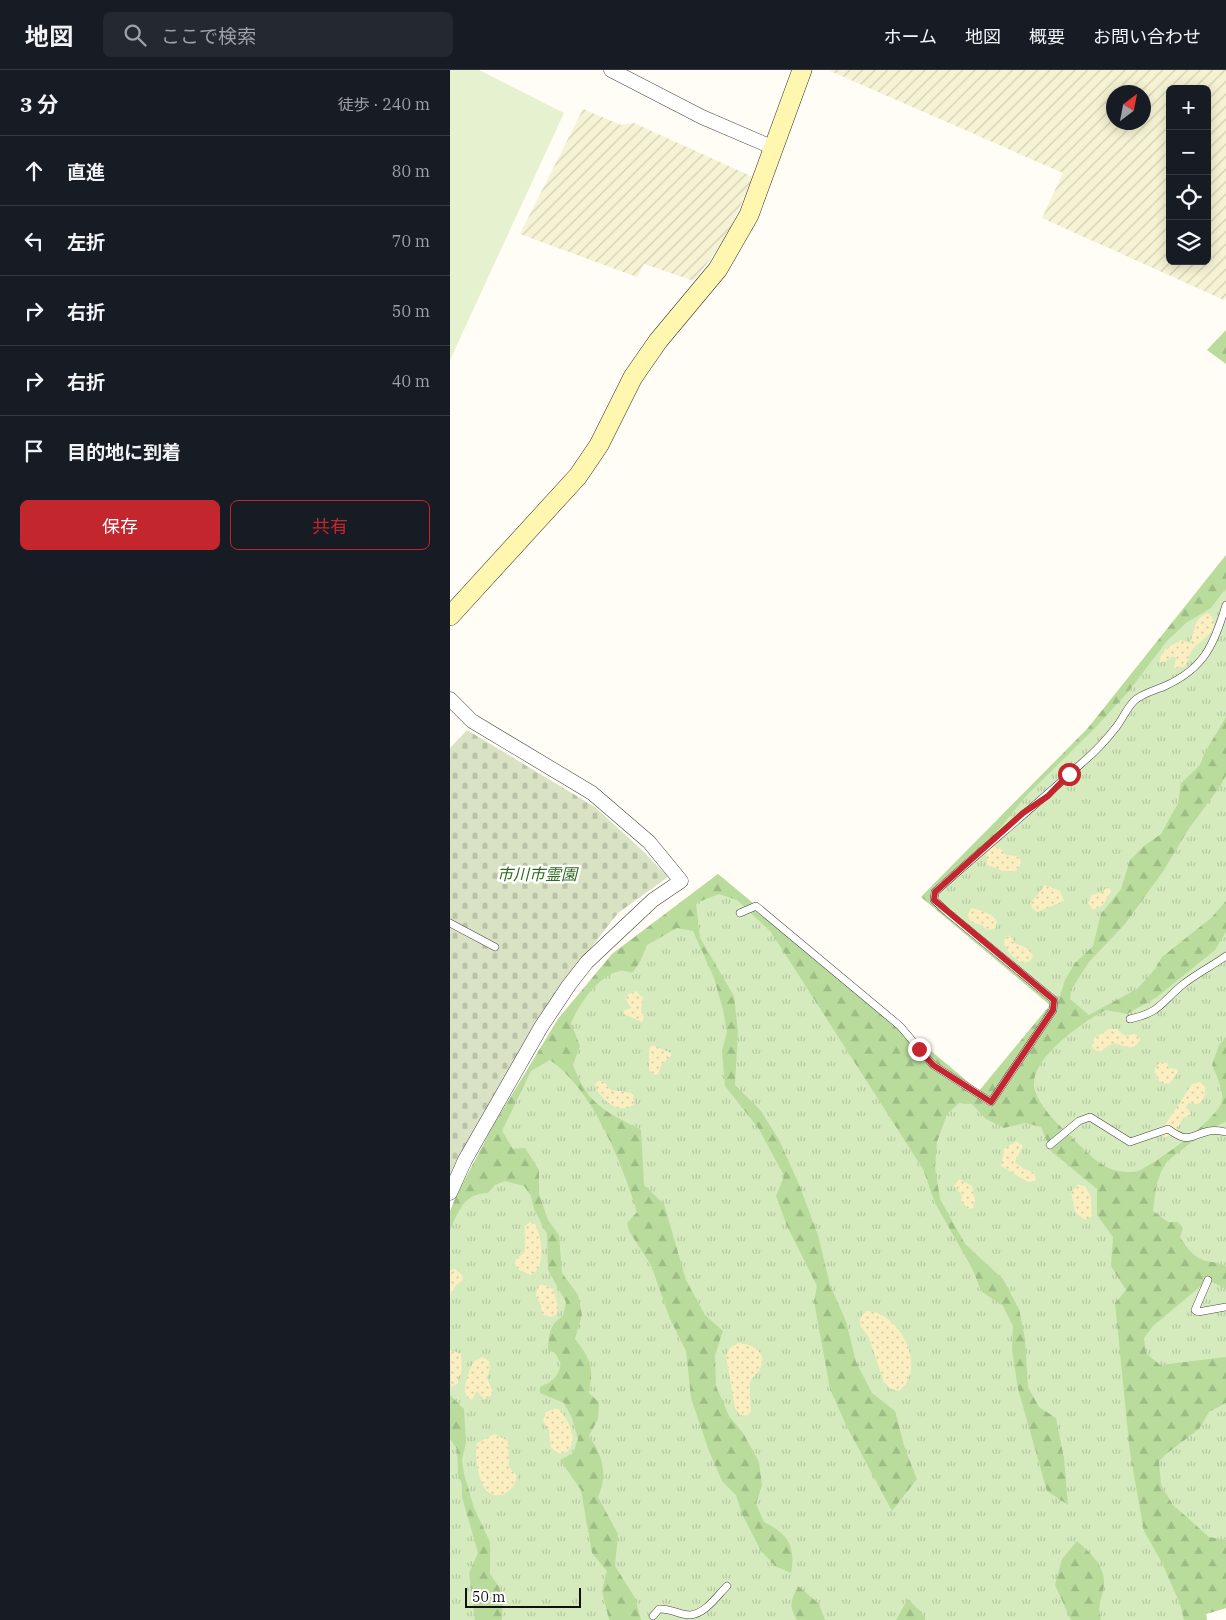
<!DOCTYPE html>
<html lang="ja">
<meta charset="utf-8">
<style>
:root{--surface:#171b24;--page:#242831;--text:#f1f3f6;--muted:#9ea1a6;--line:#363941;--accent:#c4262e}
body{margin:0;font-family:"IBM Plex Serif","Noto Sans JP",serif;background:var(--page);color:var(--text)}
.controls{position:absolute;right:15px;top:15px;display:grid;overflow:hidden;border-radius:8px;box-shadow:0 2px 12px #0003}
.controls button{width:45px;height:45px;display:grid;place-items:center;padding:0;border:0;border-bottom:1px solid var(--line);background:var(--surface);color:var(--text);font:25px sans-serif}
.compass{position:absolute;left:656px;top:15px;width:45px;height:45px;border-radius:50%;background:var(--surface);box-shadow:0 2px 12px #0003;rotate:32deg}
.scale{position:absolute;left:15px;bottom:12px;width:116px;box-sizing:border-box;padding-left:5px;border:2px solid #111;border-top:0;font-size:14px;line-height:18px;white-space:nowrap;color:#111;-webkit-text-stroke:4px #fff;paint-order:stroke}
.stop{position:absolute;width:15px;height:15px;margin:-11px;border:4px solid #c4262e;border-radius:50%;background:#fff}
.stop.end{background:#c4262e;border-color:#fff;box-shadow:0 1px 5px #0008}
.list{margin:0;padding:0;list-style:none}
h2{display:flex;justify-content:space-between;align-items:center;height:65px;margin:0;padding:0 20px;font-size:21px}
h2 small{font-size:16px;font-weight:400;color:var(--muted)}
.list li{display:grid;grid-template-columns:32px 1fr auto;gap:15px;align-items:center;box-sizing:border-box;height:70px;padding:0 20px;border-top:1px solid var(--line)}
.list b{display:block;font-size:19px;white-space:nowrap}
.list em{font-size:16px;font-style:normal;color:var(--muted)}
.actions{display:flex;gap:10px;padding:15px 20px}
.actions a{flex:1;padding:11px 0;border:1px solid var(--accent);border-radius:8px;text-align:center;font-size:18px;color:var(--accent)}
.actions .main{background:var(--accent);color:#fff}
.icon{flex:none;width:28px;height:28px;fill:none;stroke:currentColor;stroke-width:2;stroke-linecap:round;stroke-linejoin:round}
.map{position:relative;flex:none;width:776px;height:1550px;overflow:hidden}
header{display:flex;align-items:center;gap:30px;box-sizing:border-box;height:70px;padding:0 25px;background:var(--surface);border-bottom:1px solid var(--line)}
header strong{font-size:24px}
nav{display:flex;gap:28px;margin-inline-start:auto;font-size:18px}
.search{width:350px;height:45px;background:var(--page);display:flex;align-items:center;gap:12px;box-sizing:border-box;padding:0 18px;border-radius:8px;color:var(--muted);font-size:19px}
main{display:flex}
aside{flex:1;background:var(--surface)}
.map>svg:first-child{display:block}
.farmland{fill:url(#farmland-furrows);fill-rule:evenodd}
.grass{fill:url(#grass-tufts)}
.forest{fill:url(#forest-firs)}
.sand{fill:url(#sand-dots)}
.cemetery{fill:url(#cemetery-stones)}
.pitch{fill:#e6f2cf}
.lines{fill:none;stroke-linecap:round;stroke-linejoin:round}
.lane-casing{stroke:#444;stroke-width:8}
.street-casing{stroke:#444;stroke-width:15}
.secondary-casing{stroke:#333;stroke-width:20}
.lane{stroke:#fff;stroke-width:7}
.street{stroke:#fff;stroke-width:14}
.secondary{stroke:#fff6b0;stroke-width:19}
.route{stroke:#c4262e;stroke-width:6}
.labels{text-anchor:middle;stroke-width:5;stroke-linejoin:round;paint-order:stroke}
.park-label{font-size:16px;font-style:italic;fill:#2f6b1f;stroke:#fff}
</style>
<header>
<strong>地図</strong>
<div class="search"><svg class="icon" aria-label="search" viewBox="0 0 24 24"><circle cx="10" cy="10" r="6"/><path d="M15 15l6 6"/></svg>ここで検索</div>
<nav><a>ホーム</a><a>地図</a><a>概要</a><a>お問い合わせ</a></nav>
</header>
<main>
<aside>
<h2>3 分<small>徒歩 · 240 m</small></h2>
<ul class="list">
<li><svg class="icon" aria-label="ahead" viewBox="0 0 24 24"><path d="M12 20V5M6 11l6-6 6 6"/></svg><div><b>直進</b></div><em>80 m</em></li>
<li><svg class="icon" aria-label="left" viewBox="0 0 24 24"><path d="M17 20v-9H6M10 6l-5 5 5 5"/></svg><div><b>左折</b></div><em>70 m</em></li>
<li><svg class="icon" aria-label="right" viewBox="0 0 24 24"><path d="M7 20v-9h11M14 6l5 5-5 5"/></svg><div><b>右折</b></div><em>50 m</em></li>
<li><svg class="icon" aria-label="right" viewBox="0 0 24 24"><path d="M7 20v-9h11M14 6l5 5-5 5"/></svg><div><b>右折</b></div><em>40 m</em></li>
<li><svg class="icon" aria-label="arrive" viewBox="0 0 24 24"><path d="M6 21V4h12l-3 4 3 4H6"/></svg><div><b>目的地に到着</b></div></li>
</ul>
<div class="actions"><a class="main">保存</a><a>共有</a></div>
</aside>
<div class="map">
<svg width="776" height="1550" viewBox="0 0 776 1550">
<defs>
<pattern id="farmland-furrows" width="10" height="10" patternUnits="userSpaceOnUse" patternTransform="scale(1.25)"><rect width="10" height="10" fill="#f6f3d4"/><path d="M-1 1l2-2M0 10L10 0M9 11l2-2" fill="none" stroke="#d2cfb5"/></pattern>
<pattern id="grass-tufts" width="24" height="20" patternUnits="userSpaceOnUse" patternTransform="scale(1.25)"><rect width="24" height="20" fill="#d5ebbd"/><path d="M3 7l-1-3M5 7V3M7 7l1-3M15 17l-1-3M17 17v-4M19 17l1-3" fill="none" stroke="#b6c8a1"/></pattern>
<pattern id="forest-firs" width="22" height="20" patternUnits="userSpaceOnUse" patternTransform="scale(1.25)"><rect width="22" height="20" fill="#b9dc9c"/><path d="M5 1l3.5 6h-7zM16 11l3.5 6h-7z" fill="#9ebc85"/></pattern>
<pattern id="sand-dots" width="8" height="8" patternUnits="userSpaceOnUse" patternTransform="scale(1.25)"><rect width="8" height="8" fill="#fbeec1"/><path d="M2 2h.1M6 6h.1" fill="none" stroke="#d6cba5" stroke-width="1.8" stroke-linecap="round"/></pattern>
<pattern id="cemetery-stones" width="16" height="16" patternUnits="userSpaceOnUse" patternTransform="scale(1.25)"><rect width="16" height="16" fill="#d9e3c4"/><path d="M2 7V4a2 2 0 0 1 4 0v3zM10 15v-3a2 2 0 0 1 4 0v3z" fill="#b9c2a7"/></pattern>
</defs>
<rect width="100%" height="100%" fill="#fffdf5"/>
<!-- farmland -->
<g class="farmland">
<path d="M378,0h398v228l-2,2 -182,-82 21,-45zM720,19h37v172h-37zM664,22h30v30h-30z"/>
<polygon points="133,39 171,55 184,53 303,107 277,166 244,211 194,194 187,207 70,164"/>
</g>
<!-- grass -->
<polygon class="grass" points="776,485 776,1538 756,1544 757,1550 0,1550 0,1141 43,1056 108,949 162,884 268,804 529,1021 600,935 471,827 638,658"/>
<!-- forest -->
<g class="forest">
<polygon points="776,260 776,294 757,280"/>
<path d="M776,485v33l-15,20 -25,15 -19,18 -39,51 -33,36 -68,67 -32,39 -62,57 -3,9 114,95 16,1 5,-16 10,-17 18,-17 8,-32 20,-25 9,-29 15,-15 16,-11 17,-31 3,-20 19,-18 4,-11 22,-37v58l-5,10 -33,45 -24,40 -39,54 -36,38 -18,28 -1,9 19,16 48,-26 18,-20 7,-12 49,-39 15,-17v31l-11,18 -58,47 -30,17 -21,-4c-22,11 -81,51 -71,81 6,17 20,30 32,42 13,12 28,30 44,36 6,3 22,4 27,2 17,-7 80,-52 84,-70 2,-11 -6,-26 -10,-36l7,-20 7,-7v84c-9,1 -58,36 -62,44 -8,14 -9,29 -11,45l15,11h10l5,6 -3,9c6,9 12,19 23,23 9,3 15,1 23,7v22l-18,-9 -55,46 -9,12 2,15 14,12 66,-8v46l-17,9 -10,17 -33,25 -7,7 2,24 12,20 36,32 17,3v68l-20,6 1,6h-23l-4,-16 -18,-41 -18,-32 -14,-78 -15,-150 11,-13 -15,-24 2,-29 -16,-22v-26l-46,-38 -10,-24 -16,-4 -21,5 -18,-9 -14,-15 -13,-1 -12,11 -10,28 -2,26 5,31 25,45 38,35 16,30 6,30 3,48 11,20 17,11 8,40 4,47 -21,-14 -29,-102 -6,-39 1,-24 -10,-20 -22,-15 -8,-21 -38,-67 -12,-34 -152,-237 -34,-32 -18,-6 -23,9 4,35 34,58 4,35 -3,54 26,26 18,29 19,42 20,53 12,50 16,36 10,41 16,31 23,18 10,38 12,30 -25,32 -45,-84 -17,-38 -16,-88 3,-15 -30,-60 -11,-30 8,-20 -25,-47 -34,-43 -3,-35 5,-19 -4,-22 -9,-32 -21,-47 -16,-3 -30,17 -7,17 -8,11c-3,-1 -9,-3 -12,-2 -22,4 -41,34 -49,52l9,23 -7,19c15,40 32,46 68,65l3,55 20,19 22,76 19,35 18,16 -8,24 1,31 13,30 14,17 16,29 3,23 -6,19 8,18c24,12 32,24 27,51l-16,-7 -14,-15 -19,-37 -6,-19 -14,-14 -13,-30 -18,-53 -5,-47 -16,-32 -19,-54 -22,-34 -2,-8 10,-11c-15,-49 -44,-122 -87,-152l-19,11 -29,60 11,18 12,-1 14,22v24l9,26 11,15 3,38 16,22 4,20 -7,24c16,21 19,27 14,54l10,9 -1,17 -9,17c14,20 19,39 9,61l20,37 -3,32 20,32 6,22h-32l-7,-29 5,-20 -15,-18 -11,-63 -21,-30 13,-7 5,-14 -6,-21 -8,-15 -24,-10v-6c12,-5 18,-10 21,-23l-6,-11 -7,-3c1,-16 1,-25 15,-34l3,-14 -18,-32 -1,-36 -13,-25 -3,-13 -7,-10 -19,-5 -10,4 -7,8c-23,0 -29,17 -38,37v-19l7,-17 36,-68 65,-107 54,-65 106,-80 261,217 71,-86 -129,-108 167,-169z"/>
<polygon points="0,1325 14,1339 16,1372 12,1390 14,1404 24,1438 40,1472 40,1504 49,1517 53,1530 52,1550 25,1550 19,1503 28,1483 12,1427 12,1415 8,1404 7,1379 0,1369"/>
<path d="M627,1471c11,10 26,22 27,39 1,15 -8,22 -3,40h-30l-16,-35 7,-26z"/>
<path d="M348,1516l21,18 6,16h-28c-9,-15 -6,-19 1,-34z"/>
<polygon points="458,1529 475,1546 475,1550 446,1550"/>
</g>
<!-- sand -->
<g class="sand">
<path d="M758,543c18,15 -8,27 -15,36 -5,6 -4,12 -9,18l-10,1 2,-10 -3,-2 -10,7 -3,-1c-1,-12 12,-16 21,-22l9,3c5,-12 3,-24 18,-30z"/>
<polygon points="543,776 551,779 556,785 569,786 571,793 566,801 553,801 537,795 536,783"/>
<polygon points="595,815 610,821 614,831 587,842 582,838 581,833"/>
<polygon points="658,816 661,821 653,835 643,840 638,833 642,825 652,822"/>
<path d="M521,838c10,3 21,4 26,14l-2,7 -8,1 -5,-5c-8,-2 -11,-1 -15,-9z"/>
<path d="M560,865l5,8 12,5 6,8 -3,5 -7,2c-9,-5 -19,-12 -19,-23z"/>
<polygon points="186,921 193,928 191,939 194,948 192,952 174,944 173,941 181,938 175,928 178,924"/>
<path d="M659,959h8l8,7 9,-2 5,2 1,4c-8,14 -16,4 -27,3l-12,8h-5l-4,-4 2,-9z"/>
<polygon points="202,975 221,983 221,986 212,994 208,1004 205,1005 199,1000 199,979"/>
<polygon points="711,991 717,993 719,998 727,999 728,1002 720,1013 714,1014 709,1011 704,999"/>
<path d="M148,1011h5l8,9 22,3 1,11c-14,13 -34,-5 -39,-19z"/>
<path d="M750,1012l5,5c1,7 -1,13 -7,17l-10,-1 -1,4 4,7 -9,5 -5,11 -11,8 -7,-4 33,-50z"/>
<polygon points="566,1071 573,1076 565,1092 574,1099 583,1102 586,1108 585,1111 578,1112 551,1096 554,1079"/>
<polygon points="509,1109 522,1116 525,1131 523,1138 518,1139 511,1131 512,1125 504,1116"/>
<polygon points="628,1114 636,1117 641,1128 642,1146 635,1150 625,1142 621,1122"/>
<path d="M80,1152l5,2c7,14 12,42 -4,51l-12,-5 -4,-6 1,-5 9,-7v-26z"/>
<polygon points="5,1199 12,1205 13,1210 6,1215 0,1226 0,1200"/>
<polygon points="92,1214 103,1219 108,1236 107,1244 101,1247 92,1244 91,1235 86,1226 87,1217"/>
<path d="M416,1241c33,-1 63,58 33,80l-8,-2 -7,-7 -15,-44 -9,-13 1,-8z"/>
<path d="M288,1273c15,1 32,11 21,27 -3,5 -8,8 -9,13 -1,9 1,19 1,29l-5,4 -6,-1 -5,-7 -9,-52 4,-8z"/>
<polygon points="0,1280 11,1284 12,1302 8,1308 8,1313 1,1317"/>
<path d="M32,1287l7,4 1,7 -3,10 6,14 -5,7h-4l-7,-8 -5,9c-14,-5 -3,-27 1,-38z"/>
<path d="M107,1338c12,10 27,41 3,46l-9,-6 -2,-18 -6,-9 3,-9z"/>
<path d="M45,1364l13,7 1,26 8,8c0,14 -18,28 -30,16 -9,-9 -13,-37 -10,-48z"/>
</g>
<!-- cemetery -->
<polygon class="cemetery" points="17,660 145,737 193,781 218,807 168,843 108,920 0,1114 0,678"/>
<!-- pitch -->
<polygon class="pitch" points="0,0 29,0 114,43 0,290"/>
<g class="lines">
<!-- lane casing -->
<g class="lane-casing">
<g id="lane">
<path d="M290,843l16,-7 144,120 33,39 58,37 62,-92 1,-10 -107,-88 -13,-12 1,-8c49,-44 100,-86 148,-130 12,-10 24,-23 34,-36 6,-8 10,-18 17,-25 7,-7 22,-11 31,-15 40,-18 49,-42 61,-81"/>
<polyline points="0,853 45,877"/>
<path d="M680,949c30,-7 29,-14 51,-33 13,-11 31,-20 45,-30"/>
<path d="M600,1075l29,-24 11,-4 40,25 38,-13c21,15 20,7 41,2 5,-1 12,0 17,1"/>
<polyline points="758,1210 745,1240 748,1242 776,1237"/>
<path d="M203,1546l6,-7c11,-1 20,6 31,6 15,-1 27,-19 37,-29"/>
</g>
</g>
<!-- street casing -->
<g class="street-casing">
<g id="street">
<polyline points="161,0 252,47 324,78"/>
<polyline points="0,629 22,651 142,723 199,772 231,811 203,830 137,892 119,915 91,957 15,1090 0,1123"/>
</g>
</g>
<!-- secondary casing -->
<g class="secondary-casing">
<polyline id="secondary" points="0,546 128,406 149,375 183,307 208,271 268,199 299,145 352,0"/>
</g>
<!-- lane -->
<use href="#lane" class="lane"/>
<!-- street -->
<use href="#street" class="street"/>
<!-- secondary -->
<use href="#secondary" class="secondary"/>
</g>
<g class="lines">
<!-- route -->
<polyline class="route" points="469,979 483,995 541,1032 603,940 604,930 484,830 485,822 573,743 598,726 619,704"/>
</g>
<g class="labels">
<!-- park labels -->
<g class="park-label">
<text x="87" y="810">市川市霊園</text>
</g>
</g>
</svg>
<div class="controls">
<button>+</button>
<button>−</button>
<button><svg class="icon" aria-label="locate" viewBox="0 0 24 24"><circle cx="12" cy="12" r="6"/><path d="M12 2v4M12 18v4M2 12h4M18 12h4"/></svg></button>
<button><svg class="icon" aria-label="layers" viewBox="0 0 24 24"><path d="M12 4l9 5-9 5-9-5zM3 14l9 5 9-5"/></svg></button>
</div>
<svg class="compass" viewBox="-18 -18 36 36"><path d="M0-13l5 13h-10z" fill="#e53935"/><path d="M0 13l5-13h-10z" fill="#9ea1a6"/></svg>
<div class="scale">50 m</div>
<div class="stop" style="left:619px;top:704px"></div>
<div class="stop end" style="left:469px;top:979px"></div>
</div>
</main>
